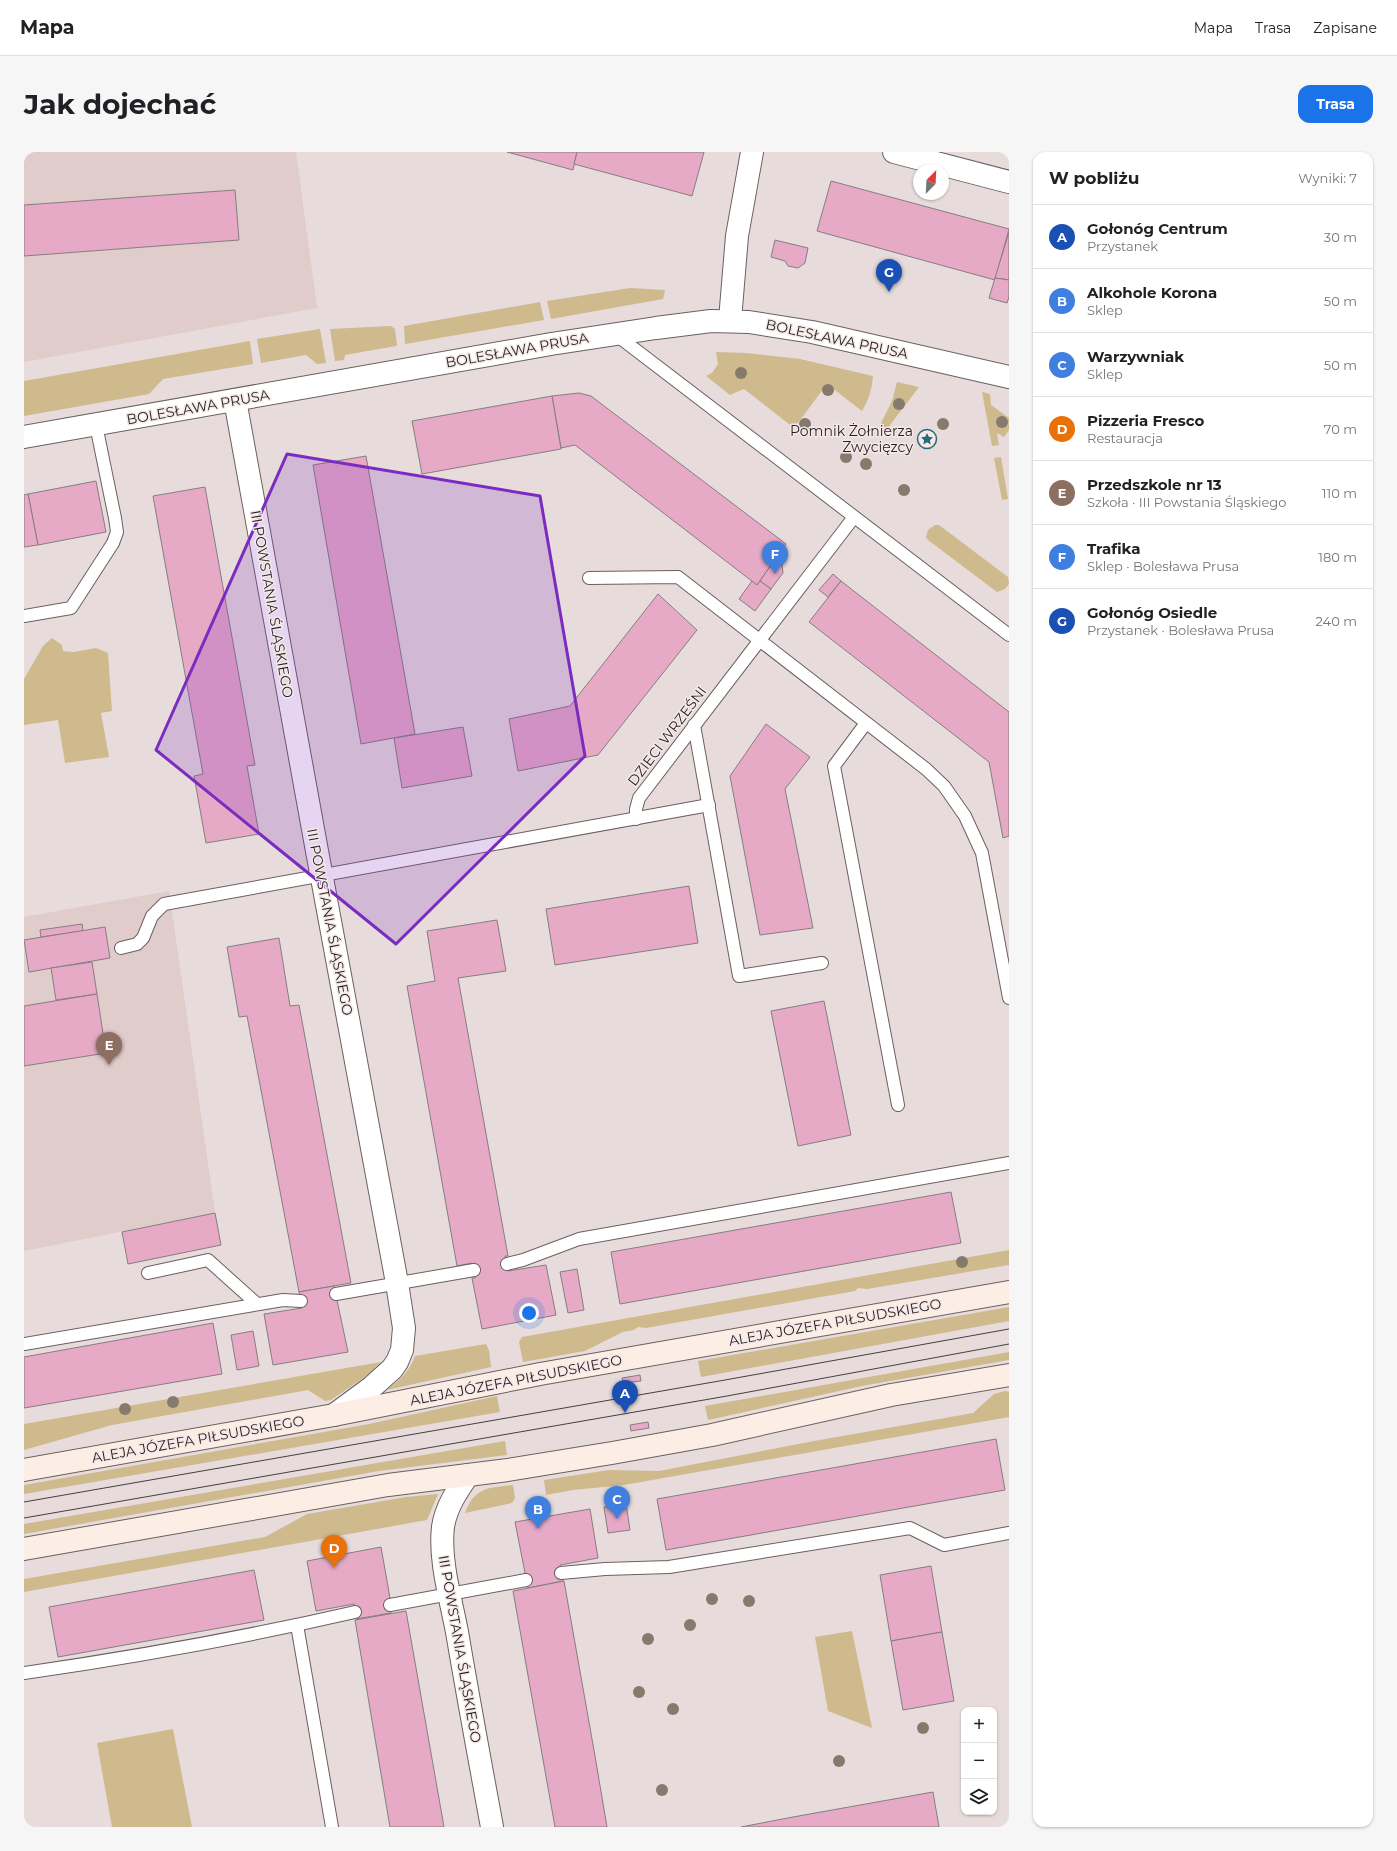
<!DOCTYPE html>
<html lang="pl">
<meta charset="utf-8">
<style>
:root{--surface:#fff;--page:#f6f6f6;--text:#202124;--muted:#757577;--line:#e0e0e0;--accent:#1a73e8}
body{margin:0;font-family:Montserrat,sans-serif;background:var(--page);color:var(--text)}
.controls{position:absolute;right:12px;bottom:12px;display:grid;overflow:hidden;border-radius:8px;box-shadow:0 1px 3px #0004}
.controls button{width:36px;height:36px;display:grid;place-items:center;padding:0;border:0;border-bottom:1px solid var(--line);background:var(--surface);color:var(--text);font:20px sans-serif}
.compass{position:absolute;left:889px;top:12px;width:36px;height:36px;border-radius:50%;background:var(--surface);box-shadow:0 1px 3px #0004;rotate:24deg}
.you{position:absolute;left:505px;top:1161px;width:14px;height:14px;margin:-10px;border:3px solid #fff;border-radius:50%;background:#1a73e8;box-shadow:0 0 0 6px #1a73e833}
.badge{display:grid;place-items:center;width:26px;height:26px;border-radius:50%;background:var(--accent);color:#fff;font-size:13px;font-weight:700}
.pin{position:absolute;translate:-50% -33px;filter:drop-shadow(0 1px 2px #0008)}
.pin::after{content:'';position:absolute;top:21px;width:14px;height:12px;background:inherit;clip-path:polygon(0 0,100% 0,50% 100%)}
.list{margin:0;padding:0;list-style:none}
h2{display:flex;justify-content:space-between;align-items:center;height:52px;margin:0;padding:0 16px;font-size:17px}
h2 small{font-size:13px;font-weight:400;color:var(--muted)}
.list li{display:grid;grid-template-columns:26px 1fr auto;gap:12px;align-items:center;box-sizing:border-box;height:64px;padding:0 16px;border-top:1px solid var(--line)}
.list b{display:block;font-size:15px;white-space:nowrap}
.list p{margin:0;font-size:13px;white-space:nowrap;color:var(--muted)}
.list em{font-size:13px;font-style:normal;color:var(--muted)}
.icon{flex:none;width:22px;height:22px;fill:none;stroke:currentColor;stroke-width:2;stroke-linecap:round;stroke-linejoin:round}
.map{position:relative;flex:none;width:985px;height:1675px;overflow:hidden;border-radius:12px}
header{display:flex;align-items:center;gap:24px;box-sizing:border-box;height:56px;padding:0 20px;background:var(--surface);border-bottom:1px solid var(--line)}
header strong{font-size:19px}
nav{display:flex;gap:22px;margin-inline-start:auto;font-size:14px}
.intro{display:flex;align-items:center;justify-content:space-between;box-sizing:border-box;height:96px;padding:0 24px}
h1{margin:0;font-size:28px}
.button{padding:10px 18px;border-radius:12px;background:var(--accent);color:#fff;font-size:14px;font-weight:700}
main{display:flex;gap:24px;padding:0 24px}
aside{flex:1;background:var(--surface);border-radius:12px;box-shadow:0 1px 3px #0004}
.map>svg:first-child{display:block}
.built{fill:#e0ccca}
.green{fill:#ceba8d}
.building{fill:#e6aac6;stroke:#867d81}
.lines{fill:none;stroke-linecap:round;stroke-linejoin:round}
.lane-casing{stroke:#6a605f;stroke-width:14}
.street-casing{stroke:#6a605f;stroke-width:24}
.secondary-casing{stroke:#6a605f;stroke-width:24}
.lane{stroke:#fff;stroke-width:12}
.street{stroke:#fff;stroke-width:22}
.secondary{stroke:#fdeee5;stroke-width:22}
.tram{stroke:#443f3f;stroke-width:1}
.tree{fill:#857a6b}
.marked{fill:#7b2cbf;fill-opacity:0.2;stroke:#7b2cbf;stroke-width:3;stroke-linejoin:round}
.labels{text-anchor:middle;stroke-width:3;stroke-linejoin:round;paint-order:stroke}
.street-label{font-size:14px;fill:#231f1f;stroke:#f5e9e8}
.poi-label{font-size:14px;fill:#231f1f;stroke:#f5e9e8;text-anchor:end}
</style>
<header>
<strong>Mapa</strong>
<nav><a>Mapa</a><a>Trasa</a><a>Zapisane</a></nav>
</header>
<div class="intro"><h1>Jak dojechać</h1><a class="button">Trasa</a></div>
<main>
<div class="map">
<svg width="985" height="1675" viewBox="0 0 985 1675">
<rect width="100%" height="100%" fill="#e7dcdb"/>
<!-- built -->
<g class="built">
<polygon points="0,0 272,0 293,156 0,210"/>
<polygon points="145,739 191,1061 0,1099 0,765"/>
</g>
<!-- green -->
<g class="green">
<polygon points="606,136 641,138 639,147 527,167 523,149"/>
<polygon points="516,150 520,168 381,192 380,174"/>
<polygon points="367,174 371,177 373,193 372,194 321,203 320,208 311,209 306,177"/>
<polygon points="296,177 302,211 293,212 282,203 237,211 233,187"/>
<polygon points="226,189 229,212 139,227 125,242 0,264 0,229"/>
<path d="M692,200l30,1 54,6 73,17c-1,13 -4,23 -11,35l-35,-27 -33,44 -50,-39 -14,6 -24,-19 6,-3 6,-9z"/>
<polygon points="873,230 895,235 863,277 856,273 868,249"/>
<polygon points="958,240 966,242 967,253 985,266 985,278 980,285 973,281 975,293 968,294"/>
<polygon points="977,305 984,347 978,348 970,306"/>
<polygon points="911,373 915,373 984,425 985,432 981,437 973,440 904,388 902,385 904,378"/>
<polygon points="28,486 38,493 39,499 50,500 72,496 84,501 88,559 77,561 85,605 41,611 34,568 0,573 0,527 19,494"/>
<polygon points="985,1098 985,1113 843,1137 834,1136 831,1139 622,1176 614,1175 610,1178 599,1180 561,1199 499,1210 495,1190 498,1185"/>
<polygon points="985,1155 985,1169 677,1225 674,1209"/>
<path d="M462,1192l3,6 2,17 -104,23c13,-10 22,-18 28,-34z"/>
<polygon points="985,1200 985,1208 838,1234 684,1268 681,1254"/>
<polygon points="357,1210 345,1222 307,1248 301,1249 284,1238 88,1273 0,1298 0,1272"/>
<polygon points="981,1239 985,1240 985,1265 600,1333 549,1338 522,1343 520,1328 585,1318 635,1319 790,1289 949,1261 970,1242"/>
<polygon points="473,1244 476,1260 0,1342 0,1333 345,1272"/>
<polygon points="481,1289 483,1303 355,1319 0,1382 0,1372"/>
<path d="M489,1333l2,13 -3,5 -47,10c10,-26 23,-25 48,-28z"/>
<polygon points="414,1342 403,1368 0,1440 0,1427 241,1385 283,1362 382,1345"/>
<polygon points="828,1479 848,1576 804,1559 791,1485"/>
<polygon points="149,1577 168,1675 88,1675 73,1591"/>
</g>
<!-- building -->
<g class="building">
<polygon points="483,0 553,0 549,18"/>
<polygon points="553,0 680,0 668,44 550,12"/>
<polygon points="807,29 985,77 971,128 793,79"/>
<polygon points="211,38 215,88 0,104 0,53"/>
<polygon points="985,80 985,128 971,126"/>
<polygon points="751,88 784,96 781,111 774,116 764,114 761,109 747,105"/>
<polygon points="971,126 985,128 985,145 983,151 965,146"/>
<polygon points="555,241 567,244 762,392 733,433 551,293 537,296 528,244"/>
<polygon points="528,244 537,297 398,322 388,269"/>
<polygon points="342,304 391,582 337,592 289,313"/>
<polygon points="72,329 82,380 14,393 4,342"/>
<polygon points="181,335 231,613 223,614 235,682 182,691 170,624 179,622 129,344"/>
<polygon points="4,342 14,393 0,395 0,343"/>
<polygon points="751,407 758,413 759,421 747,437 736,429"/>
<polygon points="809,422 817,429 804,445 795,438"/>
<polygon points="728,429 733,433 736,429 747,437 731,459 715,447"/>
<polygon points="817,429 985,560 985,684 979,686 965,610 785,470"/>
<polygon points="634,442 673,478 574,603 494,619 485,567 546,554"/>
<polygon points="742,572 786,605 761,637 789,776 736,783 706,624"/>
<polygon points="439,575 448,624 378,636 370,586"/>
<polygon points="665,734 674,791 531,813 522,757"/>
<polygon points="473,768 482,819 434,826 484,1104 481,1104 484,1119 522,1113 532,1163 458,1177 448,1126 451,1126 448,1111 433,1114 383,834 411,829 403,779"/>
<polygon points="58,772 59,779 17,785 16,778"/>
<polygon points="81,775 86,806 5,820 0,788"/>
<polygon points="255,786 266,854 275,853 327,1131 275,1140 223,864 215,865 203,795"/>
<polygon points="68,810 73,842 32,848 27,816"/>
<polygon points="73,842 82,901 0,914 0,854"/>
<polygon points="800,849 827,983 774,994 747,859"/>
<polygon points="927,1040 937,1091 596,1152 587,1100"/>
<polygon points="191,1061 197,1093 104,1112 98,1080"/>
<polygon points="553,1117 560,1158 544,1161 536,1120"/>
<polygon points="310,1134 324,1200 249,1213 240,1162 278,1156 275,1140"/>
<polygon points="189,1171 198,1222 0,1256 0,1205"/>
<polygon points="229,1179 235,1214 213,1218 207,1183"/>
<polygon points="616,1223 617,1229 600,1231 598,1226"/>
<polygon points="624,1270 625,1276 607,1279 606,1273"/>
<polygon points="972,1287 981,1338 642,1398 633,1347"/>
<polygon points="602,1352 606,1378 584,1381 580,1355"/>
<polygon points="566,1357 574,1406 536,1413 539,1429 504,1436 491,1370"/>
<polygon points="357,1395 366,1446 365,1446 367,1461 332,1467 330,1452 292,1459 283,1409"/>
<polygon points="907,1414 918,1480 867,1489 856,1423"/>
<polygon points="230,1418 240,1468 34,1505 25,1455"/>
<polygon points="540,1429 571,1604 583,1675 531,1675 489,1439"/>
<polygon points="382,1459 420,1675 366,1675 331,1468"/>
<polygon points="918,1480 930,1549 879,1558 867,1489"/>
<polygon points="909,1640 915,1675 717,1675 769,1665"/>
</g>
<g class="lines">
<!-- lane casing -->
<g class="lane-casing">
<g id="lane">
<polyline points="591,182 985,483"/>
<polyline points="565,426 654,425 902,617 920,634 941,664 958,701 985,846"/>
<polyline points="0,464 47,456 89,391 93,380 91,366 72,273"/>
<polyline points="842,571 810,614 874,953"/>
<polyline points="670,573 715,824 798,811"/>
<polyline points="612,667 612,657 615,646 830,365"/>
<polyline points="97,796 113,792 119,786 128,764 140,752 685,653"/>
<polyline points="483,1112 499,1108 555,1087 985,1011"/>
<polyline points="124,1121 184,1108 233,1152"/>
<polyline points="312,1142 450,1118"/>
<polyline points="0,1192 259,1148 277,1149"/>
<polyline points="537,1421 581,1417 645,1415 886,1376 920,1393 985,1381"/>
<polyline points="366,1453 502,1428"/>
<polyline points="273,1473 308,1675"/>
<path d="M0,1521c111,-16 222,-36 331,-61"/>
</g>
</g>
<!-- street casing -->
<g class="street-casing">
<g id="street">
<polyline points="870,0 985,30"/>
<polyline points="706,168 713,84 728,0"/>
<polyline points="211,248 293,699 373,1131 380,1176 378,1198 373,1210 368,1217 348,1235 310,1263"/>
<polyline points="0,285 527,192 632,176 687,169 725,170 788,180 985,225"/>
<path d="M444,1323c-11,16 -22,32 -25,52 -4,33 8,73 14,105 11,65 23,130 35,195"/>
</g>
</g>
<!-- secondary casing -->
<g class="secondary-casing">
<g id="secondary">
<polyline points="0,1318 310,1263 516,1222 985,1140"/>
<polyline points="0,1397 364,1333 484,1318 588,1301 688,1283 867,1243 985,1223"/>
</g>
</g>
<!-- lane -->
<use href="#lane" class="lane"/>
<!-- street -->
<use href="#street" class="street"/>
<!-- secondary -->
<use href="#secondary" class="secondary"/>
<!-- tram -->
<g class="tram">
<polyline points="0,1350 701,1228 985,1177"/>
<polyline points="0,1366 703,1244 985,1192"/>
</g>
</g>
<!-- trees -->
<g class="tree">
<circle cx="717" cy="221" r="6"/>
<circle cx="804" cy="238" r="6"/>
<circle cx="875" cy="252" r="6"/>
<circle cx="978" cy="270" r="6"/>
<circle cx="781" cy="272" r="6"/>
<circle cx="919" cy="272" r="6"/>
<circle cx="822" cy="305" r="6"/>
<circle cx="842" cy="312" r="6"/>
<circle cx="880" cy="338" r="6"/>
<circle cx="938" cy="1110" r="6"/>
<circle cx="149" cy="1250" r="6"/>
<circle cx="101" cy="1257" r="6"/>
<circle cx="688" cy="1447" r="6"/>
<circle cx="725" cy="1449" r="6"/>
<circle cx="666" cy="1473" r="6"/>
<circle cx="624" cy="1487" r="6"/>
<circle cx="615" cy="1540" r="6"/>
<circle cx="649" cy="1557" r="6"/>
<circle cx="899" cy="1576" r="6"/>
<circle cx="815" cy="1609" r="6"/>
<circle cx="638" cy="1638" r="6"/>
</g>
<!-- marked area -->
<path class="marked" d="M263,302l253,42 45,260 -189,188 -240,-194z"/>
<!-- icons -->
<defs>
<g id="sight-ring" transform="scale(1)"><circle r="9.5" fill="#f5e9e8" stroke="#26697b" stroke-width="1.5"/><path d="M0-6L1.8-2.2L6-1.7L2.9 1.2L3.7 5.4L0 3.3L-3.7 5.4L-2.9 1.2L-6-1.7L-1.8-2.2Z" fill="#26697b"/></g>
</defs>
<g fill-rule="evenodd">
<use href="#sight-ring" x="903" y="287"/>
</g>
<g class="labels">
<!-- street labels -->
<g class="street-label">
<text transform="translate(813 187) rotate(12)" y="5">BOLESŁAWA PRUSA</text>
<text transform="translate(493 198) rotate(-10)" y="5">BOLESŁAWA PRUSA</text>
<text transform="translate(174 255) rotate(-10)" y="5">BOLESŁAWA PRUSA</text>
<text transform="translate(248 452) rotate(80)" y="5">III POWSTANIA ŚLĄSKIEGO</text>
<text transform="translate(643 584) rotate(-53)" y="5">DZIECI WRZEŚNI</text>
<text transform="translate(306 770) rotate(79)" y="5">III POWSTANIA ŚLĄSKIEGO</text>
<text transform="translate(811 1170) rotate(-10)" y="5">ALEJA JÓZEFA PIŁSUDSKIEGO</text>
<text transform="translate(492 1228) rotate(-11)" y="5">ALEJA JÓZEFA PIŁSUDSKIEGO</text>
<text transform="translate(174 1287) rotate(-10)" y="5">ALEJA JÓZEFA PIŁSUDSKIEGO</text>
<text transform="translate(436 1497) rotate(80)" y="5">III POWSTANIA ŚLĄSKIEGO</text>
</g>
<!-- poi labels -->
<g class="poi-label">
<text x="889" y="284">Pomnik Żołnierza<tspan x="889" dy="16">Zwycięzcy</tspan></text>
</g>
</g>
</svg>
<div class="controls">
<button>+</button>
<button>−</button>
<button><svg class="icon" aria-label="layers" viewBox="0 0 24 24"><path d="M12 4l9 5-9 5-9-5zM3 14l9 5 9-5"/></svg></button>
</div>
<svg class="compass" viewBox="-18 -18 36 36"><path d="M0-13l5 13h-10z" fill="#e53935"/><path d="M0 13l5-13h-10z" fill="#757577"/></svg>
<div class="you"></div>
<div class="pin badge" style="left:601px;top:1261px;background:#1a4fb4">A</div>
<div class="pin badge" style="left:514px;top:1377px;background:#3f7fe0">B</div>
<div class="pin badge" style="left:593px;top:1367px;background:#3f7fe0">C</div>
<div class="pin badge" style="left:310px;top:1416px;background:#e8710a">D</div>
<div class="pin badge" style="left:85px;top:913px;background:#8d6e63">E</div>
<div class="pin badge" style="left:751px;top:422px;background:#3f7fe0">F</div>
<div class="pin badge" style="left:865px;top:140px;background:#1a4fb4">G</div>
</div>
<aside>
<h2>W pobliżu<small>Wyniki: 7</small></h2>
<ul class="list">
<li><span class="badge" style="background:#1a4fb4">A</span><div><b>Gołonóg Centrum</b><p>Przystanek</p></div><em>30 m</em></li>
<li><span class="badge" style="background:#3f7fe0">B</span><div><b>Alkohole Korona</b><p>Sklep</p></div><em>50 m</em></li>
<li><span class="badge" style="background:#3f7fe0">C</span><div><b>Warzywniak</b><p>Sklep</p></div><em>50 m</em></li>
<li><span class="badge" style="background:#e8710a">D</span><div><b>Pizzeria Fresco</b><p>Restauracja</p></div><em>70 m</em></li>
<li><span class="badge" style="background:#8d6e63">E</span><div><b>Przedszkole nr 13</b><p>Szkoła · III Powstania Śląskiego</p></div><em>110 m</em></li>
<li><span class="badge" style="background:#3f7fe0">F</span><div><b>Trafika</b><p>Sklep · Bolesława Prusa</p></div><em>180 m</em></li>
<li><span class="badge" style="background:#1a4fb4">G</span><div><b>Gołonóg Osiedle</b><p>Przystanek · Bolesława Prusa</p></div><em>240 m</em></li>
</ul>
</aside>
</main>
